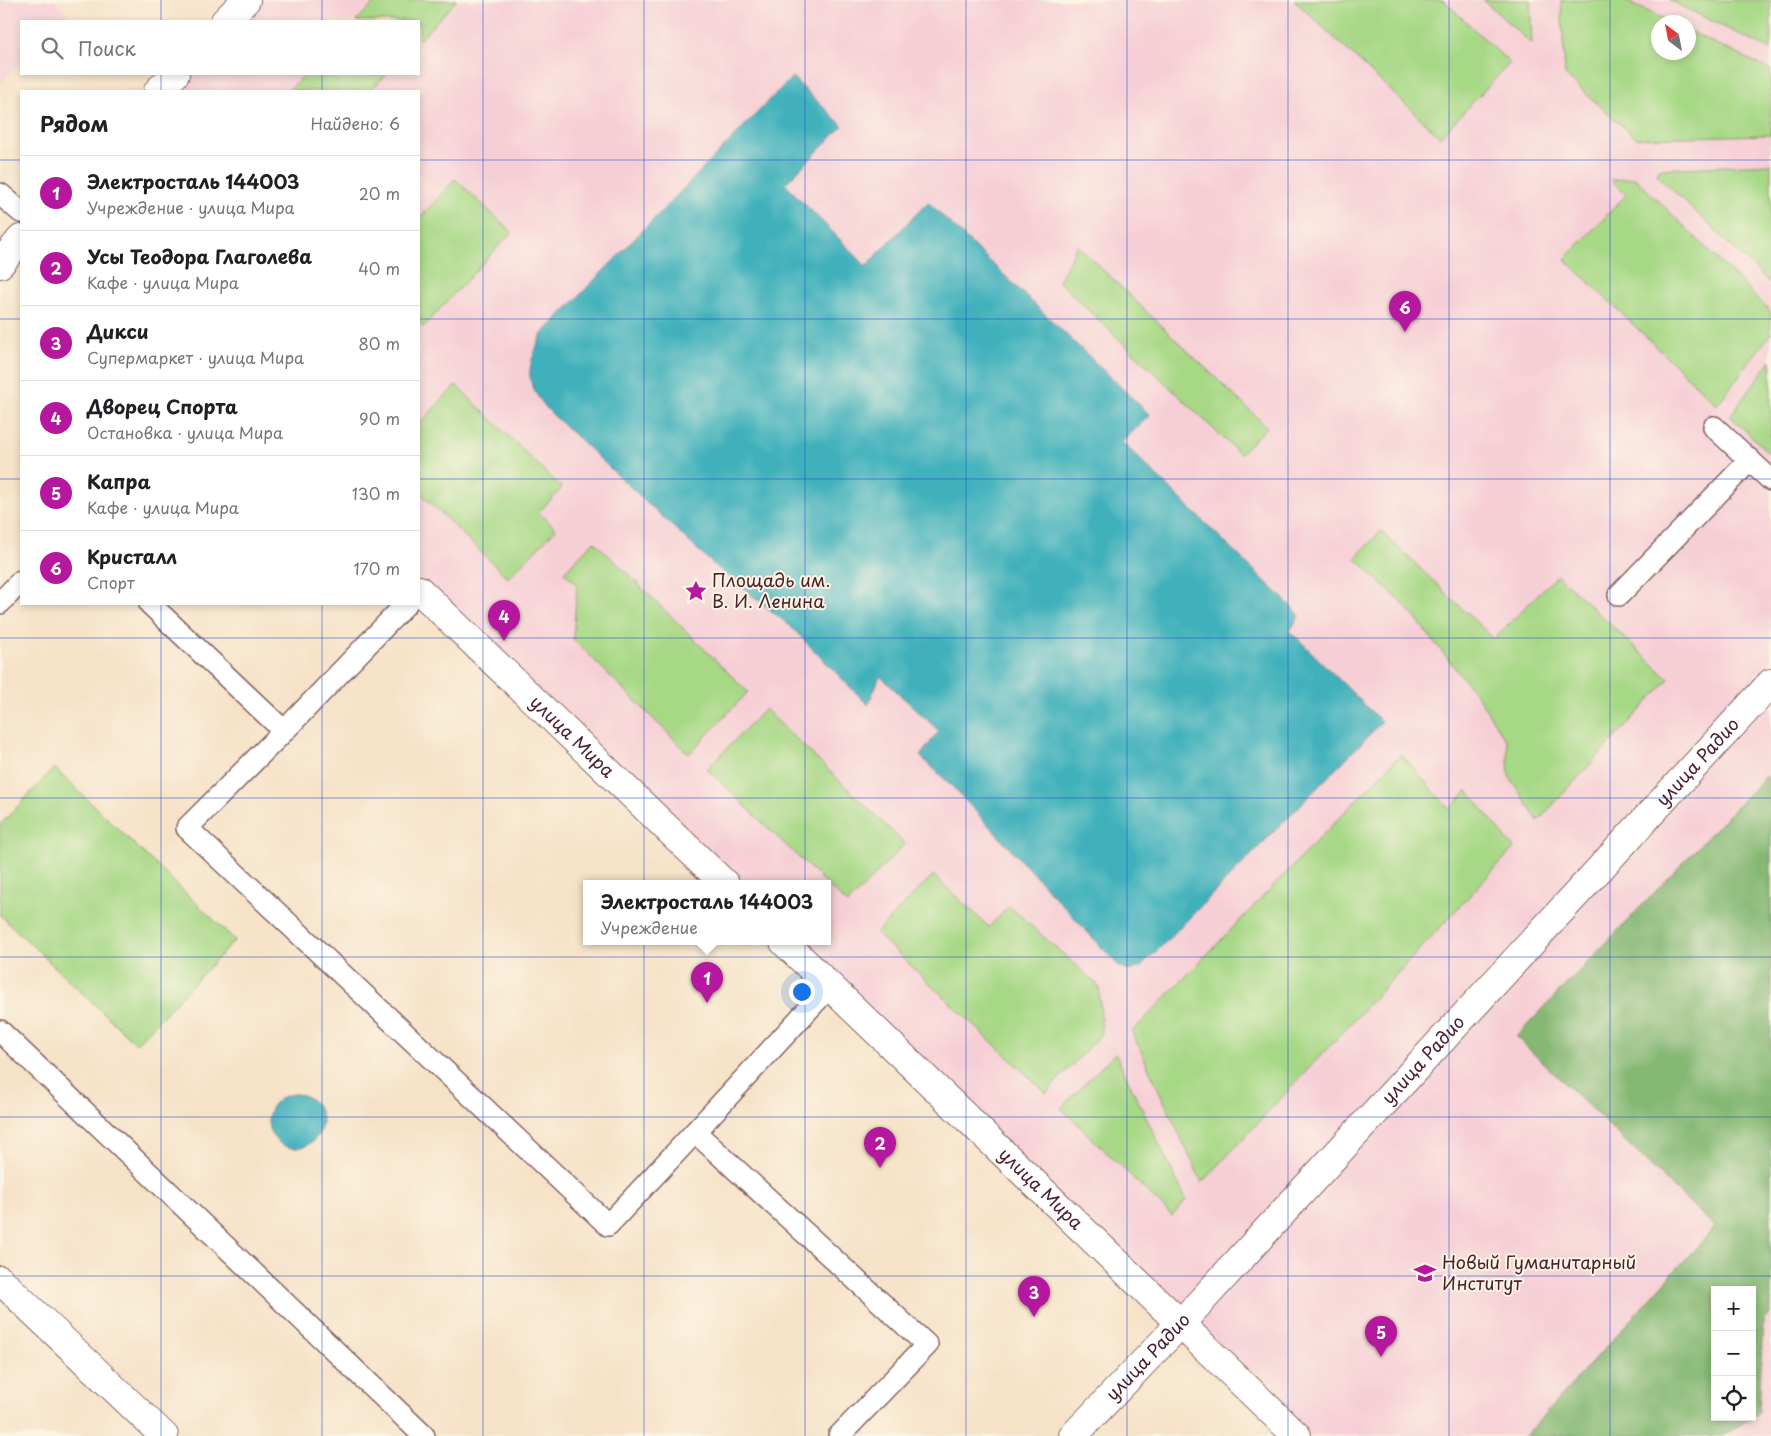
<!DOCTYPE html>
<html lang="ru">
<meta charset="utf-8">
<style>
:root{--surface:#fff;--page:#f2f2f2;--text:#202124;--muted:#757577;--line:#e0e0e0;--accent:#b5179e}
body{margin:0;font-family:"Playpen Sans",sans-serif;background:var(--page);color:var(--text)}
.controls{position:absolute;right:15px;bottom:15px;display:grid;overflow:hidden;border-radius:0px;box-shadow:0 2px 8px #0003}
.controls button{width:45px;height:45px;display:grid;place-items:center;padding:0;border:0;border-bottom:1px solid var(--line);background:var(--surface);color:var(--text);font:25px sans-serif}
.compass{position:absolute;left:1651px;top:15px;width:45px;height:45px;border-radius:50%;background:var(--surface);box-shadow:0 2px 8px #0003;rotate:328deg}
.you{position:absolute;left:801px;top:991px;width:18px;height:18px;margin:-12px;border:4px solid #fff;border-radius:50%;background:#1a73e8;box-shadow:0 0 0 8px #1a73e833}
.badge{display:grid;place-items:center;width:32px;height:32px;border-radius:50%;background:var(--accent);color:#fff;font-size:16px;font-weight:700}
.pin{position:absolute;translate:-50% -41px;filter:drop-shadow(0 1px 2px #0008)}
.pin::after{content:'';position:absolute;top:26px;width:18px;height:15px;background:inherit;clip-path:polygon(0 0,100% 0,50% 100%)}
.popup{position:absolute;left:583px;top:880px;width:248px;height:65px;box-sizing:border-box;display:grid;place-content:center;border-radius:0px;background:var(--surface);filter:drop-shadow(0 1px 4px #0005);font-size:16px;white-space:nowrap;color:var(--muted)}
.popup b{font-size:19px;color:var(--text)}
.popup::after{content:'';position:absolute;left:50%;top:100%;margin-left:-10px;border:10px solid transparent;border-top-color:var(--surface)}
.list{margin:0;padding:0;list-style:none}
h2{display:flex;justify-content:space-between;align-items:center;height:65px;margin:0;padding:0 20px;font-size:21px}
h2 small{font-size:16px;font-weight:400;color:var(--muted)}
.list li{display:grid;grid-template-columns:32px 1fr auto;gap:15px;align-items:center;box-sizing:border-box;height:75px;padding:0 20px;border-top:1px solid var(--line)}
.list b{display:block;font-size:19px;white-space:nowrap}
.list p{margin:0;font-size:16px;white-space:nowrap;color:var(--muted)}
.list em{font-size:16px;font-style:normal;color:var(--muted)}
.icon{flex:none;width:28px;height:28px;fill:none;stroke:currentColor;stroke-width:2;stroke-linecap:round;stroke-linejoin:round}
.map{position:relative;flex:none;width:1771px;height:1436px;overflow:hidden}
.search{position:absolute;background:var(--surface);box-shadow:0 2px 8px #0003;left:20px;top:20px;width:400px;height:55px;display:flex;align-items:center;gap:12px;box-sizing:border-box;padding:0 18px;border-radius:0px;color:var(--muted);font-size:19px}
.panel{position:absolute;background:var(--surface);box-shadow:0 2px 8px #0003;left:20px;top:90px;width:400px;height:515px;border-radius:0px}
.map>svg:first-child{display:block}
.built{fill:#f6cfd6;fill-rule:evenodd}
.green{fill:#a7d886;stroke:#787c58}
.forest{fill:#85b873;stroke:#686c4f}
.water{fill:#41b1bb;stroke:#466873}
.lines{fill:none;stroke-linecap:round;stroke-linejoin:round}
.lane-casing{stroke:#866362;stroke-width:24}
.secondary-casing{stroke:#866362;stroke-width:30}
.lane{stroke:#fff;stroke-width:21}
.secondary{stroke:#fff;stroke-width:28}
.grid{fill:none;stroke:#1d4ed8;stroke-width:1;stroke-opacity:0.55}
.labels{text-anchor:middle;stroke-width:4;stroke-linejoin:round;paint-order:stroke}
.poi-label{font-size:18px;fill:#4a1f2b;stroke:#fcf5e5;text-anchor:start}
.street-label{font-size:18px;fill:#4a1f2b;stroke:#fcf5e5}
</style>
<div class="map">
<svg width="1771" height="1436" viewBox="0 0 1771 1436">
<rect width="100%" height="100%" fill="#fcf5e5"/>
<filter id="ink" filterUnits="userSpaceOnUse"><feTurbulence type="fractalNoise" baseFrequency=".02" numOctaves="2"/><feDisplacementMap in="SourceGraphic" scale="10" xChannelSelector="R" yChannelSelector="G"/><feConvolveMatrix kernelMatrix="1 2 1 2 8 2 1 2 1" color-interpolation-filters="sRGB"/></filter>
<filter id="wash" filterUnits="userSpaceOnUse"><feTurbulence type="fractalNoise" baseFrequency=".0096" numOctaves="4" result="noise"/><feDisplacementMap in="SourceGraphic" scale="20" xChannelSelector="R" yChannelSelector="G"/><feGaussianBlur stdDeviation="1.12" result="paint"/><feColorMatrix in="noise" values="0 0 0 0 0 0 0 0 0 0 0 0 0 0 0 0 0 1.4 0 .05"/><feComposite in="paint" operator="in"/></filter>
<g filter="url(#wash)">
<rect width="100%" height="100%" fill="#f6e2c7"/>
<!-- built -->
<g class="built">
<polygon points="0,0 53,0 68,14 61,21 21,21 21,62 0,84"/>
<path d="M246,0h1525v1436h-474l-513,-494h43v-58h-102l-306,-294v-499h-261l17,-17h244v-53h-194zM1658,22h30v30h-30zM1715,1290h37v127h-37z"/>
</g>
<!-- green -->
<g class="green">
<polygon points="377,0 457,0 419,40 419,21 356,21"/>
<polygon points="1294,0 1443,0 1510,63 1440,137"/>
<polygon points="1483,0 1530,0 1532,44"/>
<polygon points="1561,0 1623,0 1671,22 1658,22 1658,52 1688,52 1689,31 1771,70 1771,135 1636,138 1565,75"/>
<polygon points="1669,0 1771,0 1771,50"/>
<polygon points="305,74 387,74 370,91 288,91"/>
<polygon points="1771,164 1771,284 1657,175 1659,169"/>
<polygon points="1635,178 1771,312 1771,333 1717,405 1565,259 1626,195 1611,180"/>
<polygon points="455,179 512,232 423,327 419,323 419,219"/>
<polygon points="1077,245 1267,427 1240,454 1059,282"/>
<polygon points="1771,360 1771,455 1730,416"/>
<polygon points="456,385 562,488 539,512 556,529 508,578 419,492 419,424"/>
<polygon points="1381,531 1494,639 1557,575 1669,679 1538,821 1509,776 1507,742 1476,694 1407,608 1355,558"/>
<polygon points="594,541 748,692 689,754 573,639 577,584 564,572"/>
<polygon points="765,709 905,844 847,904 707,769"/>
<polygon points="1401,754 1450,810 1467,790 1514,848 1202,1183 1132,1032"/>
<polygon points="54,768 235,940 136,1044 0,915 0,825"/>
<polygon points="933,875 989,927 1009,906 1099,986 1102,1033 1046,1093 876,933"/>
<polygon points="1115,1053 1186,1200 1172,1216 1061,1108"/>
</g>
<!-- forest -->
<polygon class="forest" points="1766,776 1771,781 1771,1312 1763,1320 1759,1413 1752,1417 1752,1290 1715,1290 1715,1417 1752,1417 1723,1436 1525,1436 1715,1227 1516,1037"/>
<!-- water -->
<g class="water">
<path d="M792,77l51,49 -58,58 81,82 62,-64 222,213 -28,27 178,173 -10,16 92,91 -241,245 -13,4 -9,-5 -167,-180 -32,-30 19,-25 -59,-55 -12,29 -78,-79 -77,-62 -162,-151c-28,-31 -25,-42 -9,-79z"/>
<circle cx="295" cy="1121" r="27"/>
</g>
</g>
<g filter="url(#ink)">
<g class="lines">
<!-- lane casing -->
<g class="lane-casing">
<g id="lane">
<polyline points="0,194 21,212"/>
<polyline points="1714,427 1771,480"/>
<polyline points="1619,595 1750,460"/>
<polyline points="0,603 21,581"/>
<polyline points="150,604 284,731 406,604"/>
<polyline points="284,731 187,828 608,1225 695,1132"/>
<polyline points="830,986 695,1132 927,1345 839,1436"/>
<polyline points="0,1031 424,1436"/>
</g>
</g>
<!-- secondary casing -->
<g class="secondary-casing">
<g id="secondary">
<polyline points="225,21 246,0"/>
<polyline points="158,91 175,74"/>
<polyline points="0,264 21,239"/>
<path id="s1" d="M419,590l306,294"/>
<path id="s2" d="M784,942l513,494"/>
<polyline points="0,1280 164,1436"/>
<path id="s3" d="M1073,1436l108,-113 590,-640"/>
</g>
</g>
<!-- lane -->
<use href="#lane" class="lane"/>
<!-- secondary -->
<use href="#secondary" class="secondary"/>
</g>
</g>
<!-- grid -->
<path class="grid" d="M161,0v21M322,0v21M483,0v1436M644,0v1436M805,0v1436M966,0v1436M1127,0v1436M1288,0v1436M1449,0v1436M1610,0v1436M161,74v17M322,74v17M0,160h21M419,160h1352M0,319h21M419,319h1352M0,479h21M419,479h1352M161,604v832M322,604v832M0,638h1771M0,798h1771M0,957h1771M0,1117h1771M0,1276h1771"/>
<!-- icons -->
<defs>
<g id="sight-bare" transform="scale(1.725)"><path d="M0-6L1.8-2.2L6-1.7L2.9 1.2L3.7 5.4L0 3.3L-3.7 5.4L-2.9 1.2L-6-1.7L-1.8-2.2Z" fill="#b5179e" stroke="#fcf5e5" stroke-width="2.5" paint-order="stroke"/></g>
<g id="university-bare" transform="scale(1.725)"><path d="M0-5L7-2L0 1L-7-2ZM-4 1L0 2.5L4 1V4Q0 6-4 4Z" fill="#b5179e" stroke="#fcf5e5" stroke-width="2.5" paint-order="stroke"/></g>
</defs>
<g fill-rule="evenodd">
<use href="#sight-bare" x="696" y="591"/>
<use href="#university-bare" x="1425" y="1273"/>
</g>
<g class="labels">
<!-- poi labels -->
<g class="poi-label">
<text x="712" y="587">Площадь им.<tspan x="712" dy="21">В. И. Ленина</tspan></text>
<text x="1442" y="1269">Новый Гуманитарный<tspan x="1442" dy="21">Институт</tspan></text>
</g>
<!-- street labels -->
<g class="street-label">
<text dy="6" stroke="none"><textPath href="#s1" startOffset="212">улица Мира</textPath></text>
<text dy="6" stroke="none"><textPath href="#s3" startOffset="919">улица Радио</textPath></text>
<text dy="6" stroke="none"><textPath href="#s3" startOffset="514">улица Радио</textPath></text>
<text dy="6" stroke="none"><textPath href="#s2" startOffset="356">улица Мира</textPath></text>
<text dy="6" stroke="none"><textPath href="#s3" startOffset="109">улица Радио</textPath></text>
</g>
</g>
</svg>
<div class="controls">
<button>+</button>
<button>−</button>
<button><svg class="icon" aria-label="locate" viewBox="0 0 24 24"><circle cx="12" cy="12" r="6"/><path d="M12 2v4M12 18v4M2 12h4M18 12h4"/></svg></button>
</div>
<svg class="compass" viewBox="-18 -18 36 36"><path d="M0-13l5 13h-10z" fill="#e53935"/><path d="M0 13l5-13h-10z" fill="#757577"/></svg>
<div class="you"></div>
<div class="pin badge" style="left:707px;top:1003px">1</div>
<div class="popup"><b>Электросталь 144003</b>Учреждение</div>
<div class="pin badge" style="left:880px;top:1168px">2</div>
<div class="pin badge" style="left:1034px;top:1317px">3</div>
<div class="pin badge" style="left:504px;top:641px">4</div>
<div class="pin badge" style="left:1381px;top:1357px">5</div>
<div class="pin badge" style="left:1405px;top:332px">6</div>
<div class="search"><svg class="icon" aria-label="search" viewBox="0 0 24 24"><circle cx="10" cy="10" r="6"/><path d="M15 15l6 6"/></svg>Поиск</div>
<section class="panel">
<h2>Рядом<small>Найдено: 6</small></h2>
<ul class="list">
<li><span class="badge">1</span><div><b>Электросталь 144003</b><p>Учреждение · улица Мира</p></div><em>20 m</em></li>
<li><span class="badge">2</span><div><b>Усы Теодора Глаголева</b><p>Кафе · улица Мира</p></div><em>40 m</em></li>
<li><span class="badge">3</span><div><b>Дикси</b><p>Супермаркет · улица Мира</p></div><em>80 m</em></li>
<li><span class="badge">4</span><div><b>Дворец Спорта</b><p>Остановка · улица Мира</p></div><em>90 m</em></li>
<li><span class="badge">5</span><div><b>Капра</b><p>Кафе · улица Мира</p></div><em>130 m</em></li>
<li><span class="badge">6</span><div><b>Кристалл</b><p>Спорт</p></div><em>170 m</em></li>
</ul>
</section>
</div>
